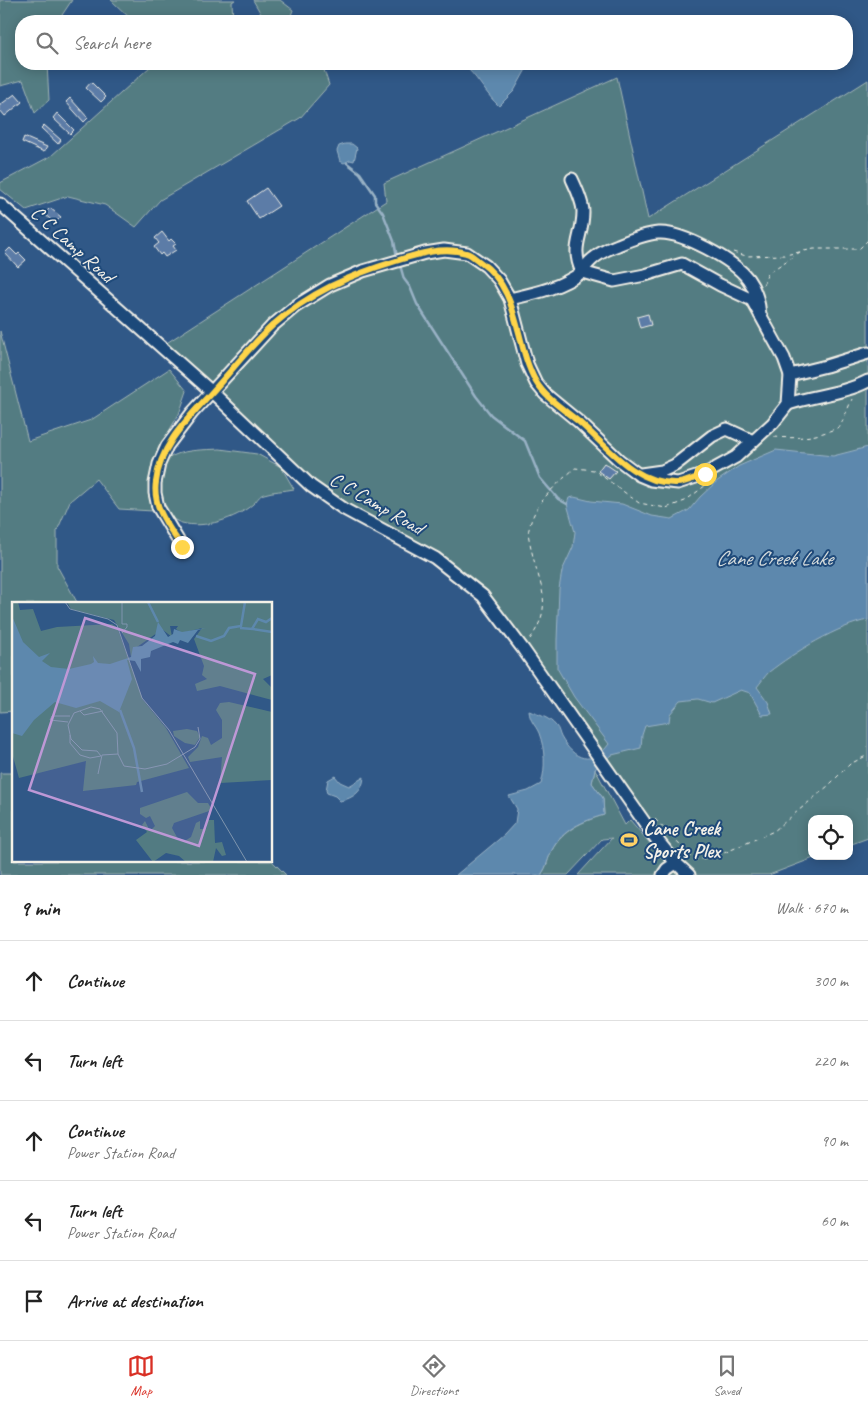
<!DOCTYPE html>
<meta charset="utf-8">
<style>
:root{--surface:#fff;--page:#f6f6f6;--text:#222;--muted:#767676;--line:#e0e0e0;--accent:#d93025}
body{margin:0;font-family:Caveat,sans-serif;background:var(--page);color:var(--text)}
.controls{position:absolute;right:15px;bottom:15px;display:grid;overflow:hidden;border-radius:10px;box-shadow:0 2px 12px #0003}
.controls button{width:45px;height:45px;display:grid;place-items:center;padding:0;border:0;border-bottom:1px solid var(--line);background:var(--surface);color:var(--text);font:25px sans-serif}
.stop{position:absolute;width:15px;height:15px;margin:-11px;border:4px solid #ffd54a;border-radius:50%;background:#fff}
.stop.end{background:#ffd54a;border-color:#fff;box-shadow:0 1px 5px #0008}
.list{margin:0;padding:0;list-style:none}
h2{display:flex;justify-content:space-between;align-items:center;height:65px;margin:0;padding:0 20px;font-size:21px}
h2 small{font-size:16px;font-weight:400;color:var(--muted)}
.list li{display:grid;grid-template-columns:32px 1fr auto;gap:15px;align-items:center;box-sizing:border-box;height:80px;padding:0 20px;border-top:1px solid var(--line)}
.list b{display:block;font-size:19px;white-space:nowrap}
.list p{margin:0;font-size:16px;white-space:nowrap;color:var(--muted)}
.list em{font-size:16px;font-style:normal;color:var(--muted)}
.icon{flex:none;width:28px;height:28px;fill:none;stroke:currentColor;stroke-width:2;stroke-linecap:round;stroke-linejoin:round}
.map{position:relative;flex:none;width:868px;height:875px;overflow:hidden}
.search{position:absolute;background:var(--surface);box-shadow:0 2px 12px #0003;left:15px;right:15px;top:15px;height:55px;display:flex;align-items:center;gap:12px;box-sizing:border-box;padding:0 18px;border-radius:20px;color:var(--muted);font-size:19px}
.sheet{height:465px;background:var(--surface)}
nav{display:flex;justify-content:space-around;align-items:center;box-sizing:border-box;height:70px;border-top:1px solid var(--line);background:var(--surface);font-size:14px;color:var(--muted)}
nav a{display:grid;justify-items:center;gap:2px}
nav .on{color:var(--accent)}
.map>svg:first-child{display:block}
.green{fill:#527b82;stroke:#a3b6b5}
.water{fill:#5d88ad;stroke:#99b2c5}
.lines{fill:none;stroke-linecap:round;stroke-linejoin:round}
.stream{stroke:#99b2c5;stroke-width:2.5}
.building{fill:#5b7ba7;stroke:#f4f1e8}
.minor-casing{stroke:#f4f1e8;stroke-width:15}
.path{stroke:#f4f1e8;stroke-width:1;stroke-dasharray:4 4;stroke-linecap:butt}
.minor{stroke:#1f4a7a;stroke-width:11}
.route{stroke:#ffd54a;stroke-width:6}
.labels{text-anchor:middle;stroke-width:4;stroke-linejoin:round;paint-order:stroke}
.street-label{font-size:20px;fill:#f4f1e8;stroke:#1f4a7a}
.poi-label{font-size:20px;font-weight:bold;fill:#f4f1e8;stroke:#1f4a7a;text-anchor:start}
.water-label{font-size:21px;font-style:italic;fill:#d6dcdc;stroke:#1f4a7a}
.inset-river{fill:none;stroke:#5d88ad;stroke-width:2.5}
.inset-road{fill:none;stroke:#7e95ae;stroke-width:1}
.view{fill:#be98d6;fill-opacity:0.15;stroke:#be98d6;stroke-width:2.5}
.inset-edge{fill:none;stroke:#f4f1e8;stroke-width:2.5}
</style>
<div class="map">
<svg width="868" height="875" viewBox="0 0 868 875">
<rect width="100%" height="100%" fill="#305887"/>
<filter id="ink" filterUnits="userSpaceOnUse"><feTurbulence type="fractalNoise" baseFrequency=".02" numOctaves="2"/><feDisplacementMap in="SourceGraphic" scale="10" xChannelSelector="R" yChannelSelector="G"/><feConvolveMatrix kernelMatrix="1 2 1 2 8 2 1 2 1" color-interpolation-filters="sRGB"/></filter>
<g filter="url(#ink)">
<!-- green -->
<g class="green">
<polygon points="0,0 72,0 58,21 21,21 21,64 47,64 49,100 35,113 23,80 0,86"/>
<polygon points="111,0 235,0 232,2 233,21 133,21"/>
<polygon points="253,0 280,0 293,10 289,21 265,21"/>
<polygon points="151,64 322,64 329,85 300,118 160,200 136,227 105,205 68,196 26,210 0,189 0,183 51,156 151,66"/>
<polygon points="617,77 648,219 868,80 868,838 849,845 849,819 812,819 812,856 819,856 769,875 694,875 671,851 478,585 328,494 165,344 386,201 384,183"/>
<polygon points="0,331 28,441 91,420 169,369 187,391 179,414 156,453 150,484 153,511 119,509 96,479 70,501 57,531 57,566 78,604 14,604 14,711 0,712"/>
<path d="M220,449l37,5 24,13 13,22c-10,2 -21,2 -30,5 -5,1 -7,7 -11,10 -17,15 -49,25 -71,19 -22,-6 -26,-32 -20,-50 2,-5 2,-11 6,-14 12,-10 37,-9 52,-10z"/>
<path d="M595,769l30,56 5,-5 35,41 14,14h-101l34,-37 -10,1 -34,36h-27c7,-10 6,-15 11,-25 11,-20 31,-29 52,-35l-1,-17 -11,-15z"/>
<polygon points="0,773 14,773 14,861 271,861 271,860 286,875 0,875"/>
</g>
<!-- water -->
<g class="water">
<path d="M474,64h55l-15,27 -15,15c-13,-12 -19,-25 -31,-37z"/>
<polygon points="345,144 352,144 357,148 354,161 350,160 344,163 340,161 337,151 339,146"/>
<path d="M868,447v173c-29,5 -75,33 -99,52 -4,4 -8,10 -12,15l11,15 4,12 -10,1 -12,-22 -9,-3 -29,13 -14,-4 -17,2 -11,13 -1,8 -24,4 -3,9 -1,13 -29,7 -17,14 -3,14 11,15 1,17c-21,6 -41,14 -52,35 -5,10 -4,15 -11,25h-85l48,-40 11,-12 2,-14 -8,-13 19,-5 13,-7c5,-16 4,-35 -2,-51 -4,-9 -9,-11 -10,-22 10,4 20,6 27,15 3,3 3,7 5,11 13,23 31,30 48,7l-35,-47 -17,-29v-28l2,-51 3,-18 11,-24 2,-15 -8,-28 2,-6 5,-1 17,4 31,3 30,12 20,3 17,-9 11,-13 16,-15 23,-16 37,-16 57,6z"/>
<path d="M335,776l5,6 9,4 15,-9c-1,14 -10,21 -24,24l-5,-5 -8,-3 -1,-3 2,-10z"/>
</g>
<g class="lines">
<!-- stream -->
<g class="stream">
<polyline points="347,163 360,173 375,195 375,202 383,213 394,241 397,257"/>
<polyline points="400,265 404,279 410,287 417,304 476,396 491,415 525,441 540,478 558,499 567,504"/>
</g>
</g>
<!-- building -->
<g class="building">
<polygon points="91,82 106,97 101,102 86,88"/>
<polygon points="15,94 22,102 5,116 0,110 0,105"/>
<polygon points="70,98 88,118 84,122 66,102"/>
<polygon points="57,113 74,130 70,134 53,118"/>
<polygon points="44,125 61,140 58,144 41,128"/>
<polygon points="24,137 47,147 44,152 22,142"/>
<polygon points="266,188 279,206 259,219 247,201"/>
<polygon points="50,208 61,217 55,223 44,214"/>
<polygon points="162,232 169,241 171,239 176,244 173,246 176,250 165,257 162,253 160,255 154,247 159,243 155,238"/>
<polygon points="10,248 17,255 19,253 26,260 18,267 5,253"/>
<polygon points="648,314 651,325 640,328 637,317"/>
<polygon points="604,463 616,471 609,479 598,471"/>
</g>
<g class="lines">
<!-- minor casing -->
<g class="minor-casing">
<g id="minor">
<polyline points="0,204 212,392 311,486 344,509 435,558 483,596 523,649 654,836 676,863 689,875"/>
<path d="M510,299c26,-6 50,-11 72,-27 -12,-26 1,-35 1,-60 0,-10 -7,-24 -11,-33"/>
<polyline points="790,375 826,366 868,353"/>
<path d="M788,404c27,-9 55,-10 80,-23"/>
<polyline points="641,474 662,471 675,465 712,436 727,429 753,441"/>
<path d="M182,547l-24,-40 -3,-14v-10l4,-19 8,-18 25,-33 80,-87 24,-20 34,-21 33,-14 62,-18 19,-3 23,3 19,13 13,14 11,19 17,65 9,19 9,11 34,28 40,38 20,15 12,5 27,3 27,-9 31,-17 37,-34 15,-19 2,-29 -6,-17 -32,-58 -32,-15 -38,-21 -37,11 -31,6 -32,-9c7,-13 22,-22 36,-27 12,-5 26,-11 40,-12 23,-2 76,27 90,46 8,11 11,22 12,36"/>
<polyline points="663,875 667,869 676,863"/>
</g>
</g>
<!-- path -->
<g class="path">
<polyline points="733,252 746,256 785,255 814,249 859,249 868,240"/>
<polyline points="763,285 768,273 800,252"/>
<path d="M774,437c27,2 41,0 66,-10l12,-28"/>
<path d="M530,639c25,-35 9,-53 1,-91 -1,-6 -4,-14 -2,-19 5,-26 27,-44 46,-61l19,2 45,33 27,5 19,-7 21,-16"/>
<polyline points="655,819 694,860 715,857 774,831 828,786 850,764 868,755"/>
</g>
<!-- minor -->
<use href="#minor" class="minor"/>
</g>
</g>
<g class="lines" filter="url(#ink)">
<!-- route -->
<path class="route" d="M182,547c-13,-20 -30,-40 -26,-65 4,-38 33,-64 57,-91 20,-22 38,-46 60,-66 36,-32 77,-50 123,-64 21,-7 48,-15 70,-8 5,1 10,6 14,9 41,28 34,81 56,120 10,17 29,28 43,40 29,25 56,63 98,61 9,0 19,-6 28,-9"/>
</g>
<!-- icons -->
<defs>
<g id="stadium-bare" transform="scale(1.35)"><path d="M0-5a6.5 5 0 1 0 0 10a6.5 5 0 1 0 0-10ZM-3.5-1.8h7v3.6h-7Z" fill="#ffd166" stroke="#1f4a7a" stroke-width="2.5" paint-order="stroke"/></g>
</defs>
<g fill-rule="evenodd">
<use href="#stadium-bare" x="629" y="840"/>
</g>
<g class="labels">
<!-- street labels -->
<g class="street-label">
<text transform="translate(73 244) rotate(42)" y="7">C C Camp Road</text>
<text transform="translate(377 503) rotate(30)" y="7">C C Camp Road</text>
</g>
<!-- poi labels -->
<g class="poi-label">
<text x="643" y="835">Cane Creek<tspan x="643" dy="23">Sports Plex</tspan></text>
</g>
<!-- water labels -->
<g class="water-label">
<text x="774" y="565">Cane Creek Lake</text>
</g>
</g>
<!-- overview -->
<g transform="translate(12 602)">
<rect width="260" height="260" fill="#305887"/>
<path d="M0,0h6l2,8 13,-1 8,22 16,-4 55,-3 5,3 26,73 23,28 23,40 -52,14 -1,3 -53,6 3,-30 -67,17 -7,-25zM55,0h205v73l-9,4 9,9v12l-52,-14 -23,5 -2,-7 12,-5 -5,-4 2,-9 -10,-27 8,-11 -20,5 -6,-4 2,-3h-8l2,11 -9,-7 -6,3 -20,14 -6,10 -2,-13 -15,-24 -43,-11zM217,100l43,10v68l-52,3 2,-26 -32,5 -2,-5 10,-10 4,-11 6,2 3,7 11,-7v-18l-6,-10 4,-7zM175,127l10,2 3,6 -5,8 -10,-2 -11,-7 -1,-5zM175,190l11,11h10l4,7 -38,13 -2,5 7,13h6l6,-4 5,-14 4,-2v8h6l2,-9h6l1,23 7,-1 4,13 -4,1 -6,-8 -3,14h-27l-7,-6 -13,-3 -13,9 -17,-22 11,-8 -5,-7 3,-4 5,10 5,-5 -5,-10 -4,2 -6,-4v-6z" fill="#527b82"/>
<path d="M0,14l11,26 16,15 11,-4 -8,8 9,6 18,2 22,-5 3,-2 -1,-6 5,7 12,1 21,-7 2,-10 9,-1 13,-10 3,-14 10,15 5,-3 1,-5 8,3 24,-4 -8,2 -10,13 -8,-3 -2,4 -5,-2 -22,9 -1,6 -9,2v13l-6,-11 -8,-1 5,19 -13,33 -19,-11 -24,7 -21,-6 -21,18 -12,16 -10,-3z" fill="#5d88ad"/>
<path class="inset-river" d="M136,0l10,20M228,26l12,1 6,-10 8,3 6,-4M241,27l19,3M184,34l15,5 13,-5 5,-8 12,-2 4,-24M108,108l14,38 8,44"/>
<path class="inset-road" d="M53,0l5,7 38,10 9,6 25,73 27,32 78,132M110,31l5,-6v-3h-5v-22M68,109l4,4 19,-4M56,120l-18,-2 2,-4h18M58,133v8l10,12 10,3 11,-2 -4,-5 -15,-1 -11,-11 -3,-14 6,-12 17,-6 9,2 17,24 1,21 6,12 21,3 22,-5 28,-17 5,-8 -2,-12M86,172l4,-19 16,-1"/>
<path class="view" d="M73,16l170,56 -56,172 -170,-56z"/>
<rect width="260" height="260" class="inset-edge"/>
</g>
</svg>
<div class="controls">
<button><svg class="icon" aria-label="locate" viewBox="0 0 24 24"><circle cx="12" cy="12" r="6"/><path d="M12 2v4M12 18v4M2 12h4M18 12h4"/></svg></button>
</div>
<div class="stop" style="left:705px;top:474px"></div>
<div class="stop end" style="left:182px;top:547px"></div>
<div class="search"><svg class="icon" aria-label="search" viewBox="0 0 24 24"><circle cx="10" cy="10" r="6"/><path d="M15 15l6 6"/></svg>Search here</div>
</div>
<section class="sheet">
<h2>9 min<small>Walk · 670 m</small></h2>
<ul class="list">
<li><svg class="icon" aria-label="ahead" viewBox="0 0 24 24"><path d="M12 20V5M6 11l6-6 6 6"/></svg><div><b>Continue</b></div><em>300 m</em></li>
<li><svg class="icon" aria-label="left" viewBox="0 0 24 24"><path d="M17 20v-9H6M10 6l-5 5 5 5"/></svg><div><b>Turn left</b></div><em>220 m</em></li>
<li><svg class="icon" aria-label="ahead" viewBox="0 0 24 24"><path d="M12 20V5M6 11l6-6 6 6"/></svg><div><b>Continue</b><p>Power Station Road</p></div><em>90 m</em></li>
<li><svg class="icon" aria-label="left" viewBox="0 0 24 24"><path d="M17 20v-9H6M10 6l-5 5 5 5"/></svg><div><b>Turn left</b><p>Power Station Road</p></div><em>60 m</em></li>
<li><svg class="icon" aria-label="arrive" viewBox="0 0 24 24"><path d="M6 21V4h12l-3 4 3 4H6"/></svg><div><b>Arrive at destination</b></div></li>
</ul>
</section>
<nav>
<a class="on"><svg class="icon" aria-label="map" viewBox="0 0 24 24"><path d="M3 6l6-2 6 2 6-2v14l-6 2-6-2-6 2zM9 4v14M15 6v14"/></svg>Map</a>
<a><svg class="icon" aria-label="directions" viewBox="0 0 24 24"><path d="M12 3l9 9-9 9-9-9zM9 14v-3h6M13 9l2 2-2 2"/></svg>Directions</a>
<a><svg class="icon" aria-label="saved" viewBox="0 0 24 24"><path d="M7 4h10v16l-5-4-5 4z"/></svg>Saved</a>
</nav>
